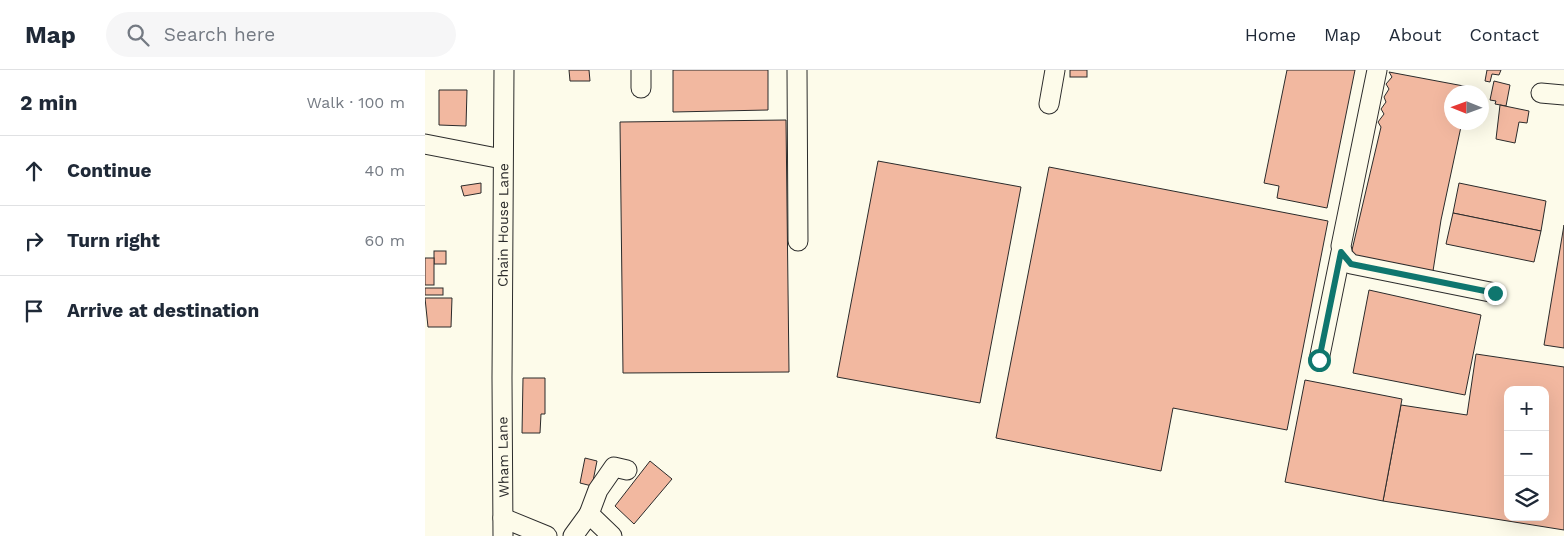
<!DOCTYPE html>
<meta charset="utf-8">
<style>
:root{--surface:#fff;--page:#f6f6f7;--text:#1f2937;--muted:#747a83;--line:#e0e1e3}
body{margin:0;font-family:"Work Sans",sans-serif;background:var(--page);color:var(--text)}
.controls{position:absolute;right:15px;bottom:15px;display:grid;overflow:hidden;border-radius:10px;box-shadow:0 5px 20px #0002}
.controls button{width:45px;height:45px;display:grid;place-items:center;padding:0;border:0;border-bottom:1px solid var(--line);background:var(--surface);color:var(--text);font:25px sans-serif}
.compass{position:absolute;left:1019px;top:15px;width:45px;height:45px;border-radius:50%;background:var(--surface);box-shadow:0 5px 20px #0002;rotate:271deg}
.stop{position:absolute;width:15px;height:15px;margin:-11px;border:4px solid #0f766e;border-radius:50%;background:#fff}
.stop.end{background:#0f766e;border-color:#fff;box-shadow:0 1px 5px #0008}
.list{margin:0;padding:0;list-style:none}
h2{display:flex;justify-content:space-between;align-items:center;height:65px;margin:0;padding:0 20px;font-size:21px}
h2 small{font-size:16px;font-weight:400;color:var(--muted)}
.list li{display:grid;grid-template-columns:32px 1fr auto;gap:15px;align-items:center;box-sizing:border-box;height:70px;padding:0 20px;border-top:1px solid var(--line)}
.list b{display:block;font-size:19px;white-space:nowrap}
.list em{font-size:16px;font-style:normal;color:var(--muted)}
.icon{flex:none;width:28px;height:28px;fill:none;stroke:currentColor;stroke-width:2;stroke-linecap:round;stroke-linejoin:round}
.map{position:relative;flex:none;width:1139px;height:466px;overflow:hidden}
header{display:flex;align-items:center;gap:30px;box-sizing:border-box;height:70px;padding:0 25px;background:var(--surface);border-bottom:1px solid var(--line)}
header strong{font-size:24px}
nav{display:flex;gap:28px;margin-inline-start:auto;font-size:18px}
.search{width:350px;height:45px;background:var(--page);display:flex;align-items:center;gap:12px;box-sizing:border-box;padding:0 18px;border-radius:28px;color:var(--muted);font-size:19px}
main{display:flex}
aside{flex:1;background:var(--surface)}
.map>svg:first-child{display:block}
.building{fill:#f2b8a0;stroke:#2b2b2b;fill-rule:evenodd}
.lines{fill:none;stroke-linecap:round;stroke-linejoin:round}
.minor-casing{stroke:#2b2b2b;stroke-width:21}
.minor{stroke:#fdfbea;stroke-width:19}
.route{stroke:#0f766e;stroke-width:6}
.labels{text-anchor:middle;stroke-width:4;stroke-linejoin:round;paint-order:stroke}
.street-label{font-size:14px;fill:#2b2b2b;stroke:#fdfbea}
</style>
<header>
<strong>Map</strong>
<div class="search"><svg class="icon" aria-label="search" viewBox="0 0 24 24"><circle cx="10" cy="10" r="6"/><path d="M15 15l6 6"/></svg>Search here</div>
<nav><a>Home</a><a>Map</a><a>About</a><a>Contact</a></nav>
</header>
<main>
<aside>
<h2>2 min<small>Walk · 100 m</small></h2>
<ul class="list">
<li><svg class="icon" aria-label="ahead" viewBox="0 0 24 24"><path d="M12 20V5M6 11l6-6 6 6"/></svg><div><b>Continue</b></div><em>40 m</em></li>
<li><svg class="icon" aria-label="right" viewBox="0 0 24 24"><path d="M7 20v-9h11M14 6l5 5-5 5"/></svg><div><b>Turn right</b></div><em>60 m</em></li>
<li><svg class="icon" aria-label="arrive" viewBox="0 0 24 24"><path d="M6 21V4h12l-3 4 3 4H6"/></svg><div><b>Arrive at destination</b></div></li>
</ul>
</aside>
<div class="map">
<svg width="1139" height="466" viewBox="0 0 1139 466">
<rect width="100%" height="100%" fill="#fdfbea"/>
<!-- building -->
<g class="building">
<polygon points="144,0 164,0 165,11 145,11"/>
<polygon points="248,0 343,0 343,40 248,42"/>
<rect x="645" y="0" width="17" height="7"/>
<polygon points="862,0 930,0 902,138 852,128 854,116 839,113"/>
<polygon points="1062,0 1076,0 1074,5 1067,4 1065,12 1060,11"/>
<polygon points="964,2 1044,17 1043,22 1026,22 1026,52 1037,52 1016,150 1008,201 930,188 927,180 956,57 953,52 959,44 956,39 961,32 959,27 964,19 961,14 967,7"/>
<polygon points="1069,11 1085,15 1081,36 1070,34 1071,31 1065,30"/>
<polygon points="14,20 42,20 41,56 14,55"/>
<polygon points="1075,35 1104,41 1102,53 1094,52 1090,73 1071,69"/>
<polygon points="361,50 364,302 198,303 195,52"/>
<polygon points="453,91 596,117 555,333 412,307"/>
<polygon points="624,97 903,151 862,360 748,338 736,401 571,368"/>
<polygon points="56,113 56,123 39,126 36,116"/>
<polygon points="1034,113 1121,131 1116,161 1028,143"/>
<polygon points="1028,143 1116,161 1109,192 1021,174"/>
<polygon points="1139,155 1139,278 1119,275"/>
<rect x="9" y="181" width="12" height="13"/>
<rect x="0" y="188" width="9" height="27"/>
<rect x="0" y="218" width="18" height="7"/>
<polygon points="944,220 1056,245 1040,325 928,303"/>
<polygon points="0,228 27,228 26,257 3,257"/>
<path d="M1051,284l88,13v163l-181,-29 18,-96 66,10zM1083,320h37v127h-37z"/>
<polygon points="98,308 120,308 120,344 116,344 115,363 97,363"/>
<polygon points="880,310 977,329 958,431 860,412"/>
<polygon points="160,388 172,391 167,416 155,413"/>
<polygon points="225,391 247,409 209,454 190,436"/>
</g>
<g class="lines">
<!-- minor casing -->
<g class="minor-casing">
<g id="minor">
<polyline points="372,0 373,171"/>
<polyline points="952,0 916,176 918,186 926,194 1070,223"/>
<polyline points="216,18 216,0"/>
<polyline points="1116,23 1139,25"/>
<polyline points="624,34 630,0"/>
<polyline points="0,74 77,89"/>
<polyline points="894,290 916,182"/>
<polyline points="164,444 173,420 189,397 202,400"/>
<polyline points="78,448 122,466"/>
<path id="s1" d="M78,466l-1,-158 2,-308"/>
<polyline points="148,466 164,444 187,466"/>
</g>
</g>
<!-- minor -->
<use href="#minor" class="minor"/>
</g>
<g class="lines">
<!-- route -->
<polyline class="route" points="894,290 916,182 926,194 1070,223"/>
</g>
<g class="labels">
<!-- street labels -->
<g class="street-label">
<text dy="5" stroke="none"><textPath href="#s1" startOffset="311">Chain House Lane</textPath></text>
<text transform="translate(78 387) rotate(-91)" y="5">Wham Lane</text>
</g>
</g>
</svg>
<div class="controls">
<button>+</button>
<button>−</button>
<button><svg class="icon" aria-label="layers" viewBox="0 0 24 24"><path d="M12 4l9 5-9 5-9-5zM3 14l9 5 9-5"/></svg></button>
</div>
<svg class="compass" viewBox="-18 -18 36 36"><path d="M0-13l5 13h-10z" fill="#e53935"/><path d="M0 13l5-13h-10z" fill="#747a83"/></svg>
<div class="stop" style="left:894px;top:290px"></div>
<div class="stop end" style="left:1070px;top:223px"></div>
</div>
</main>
